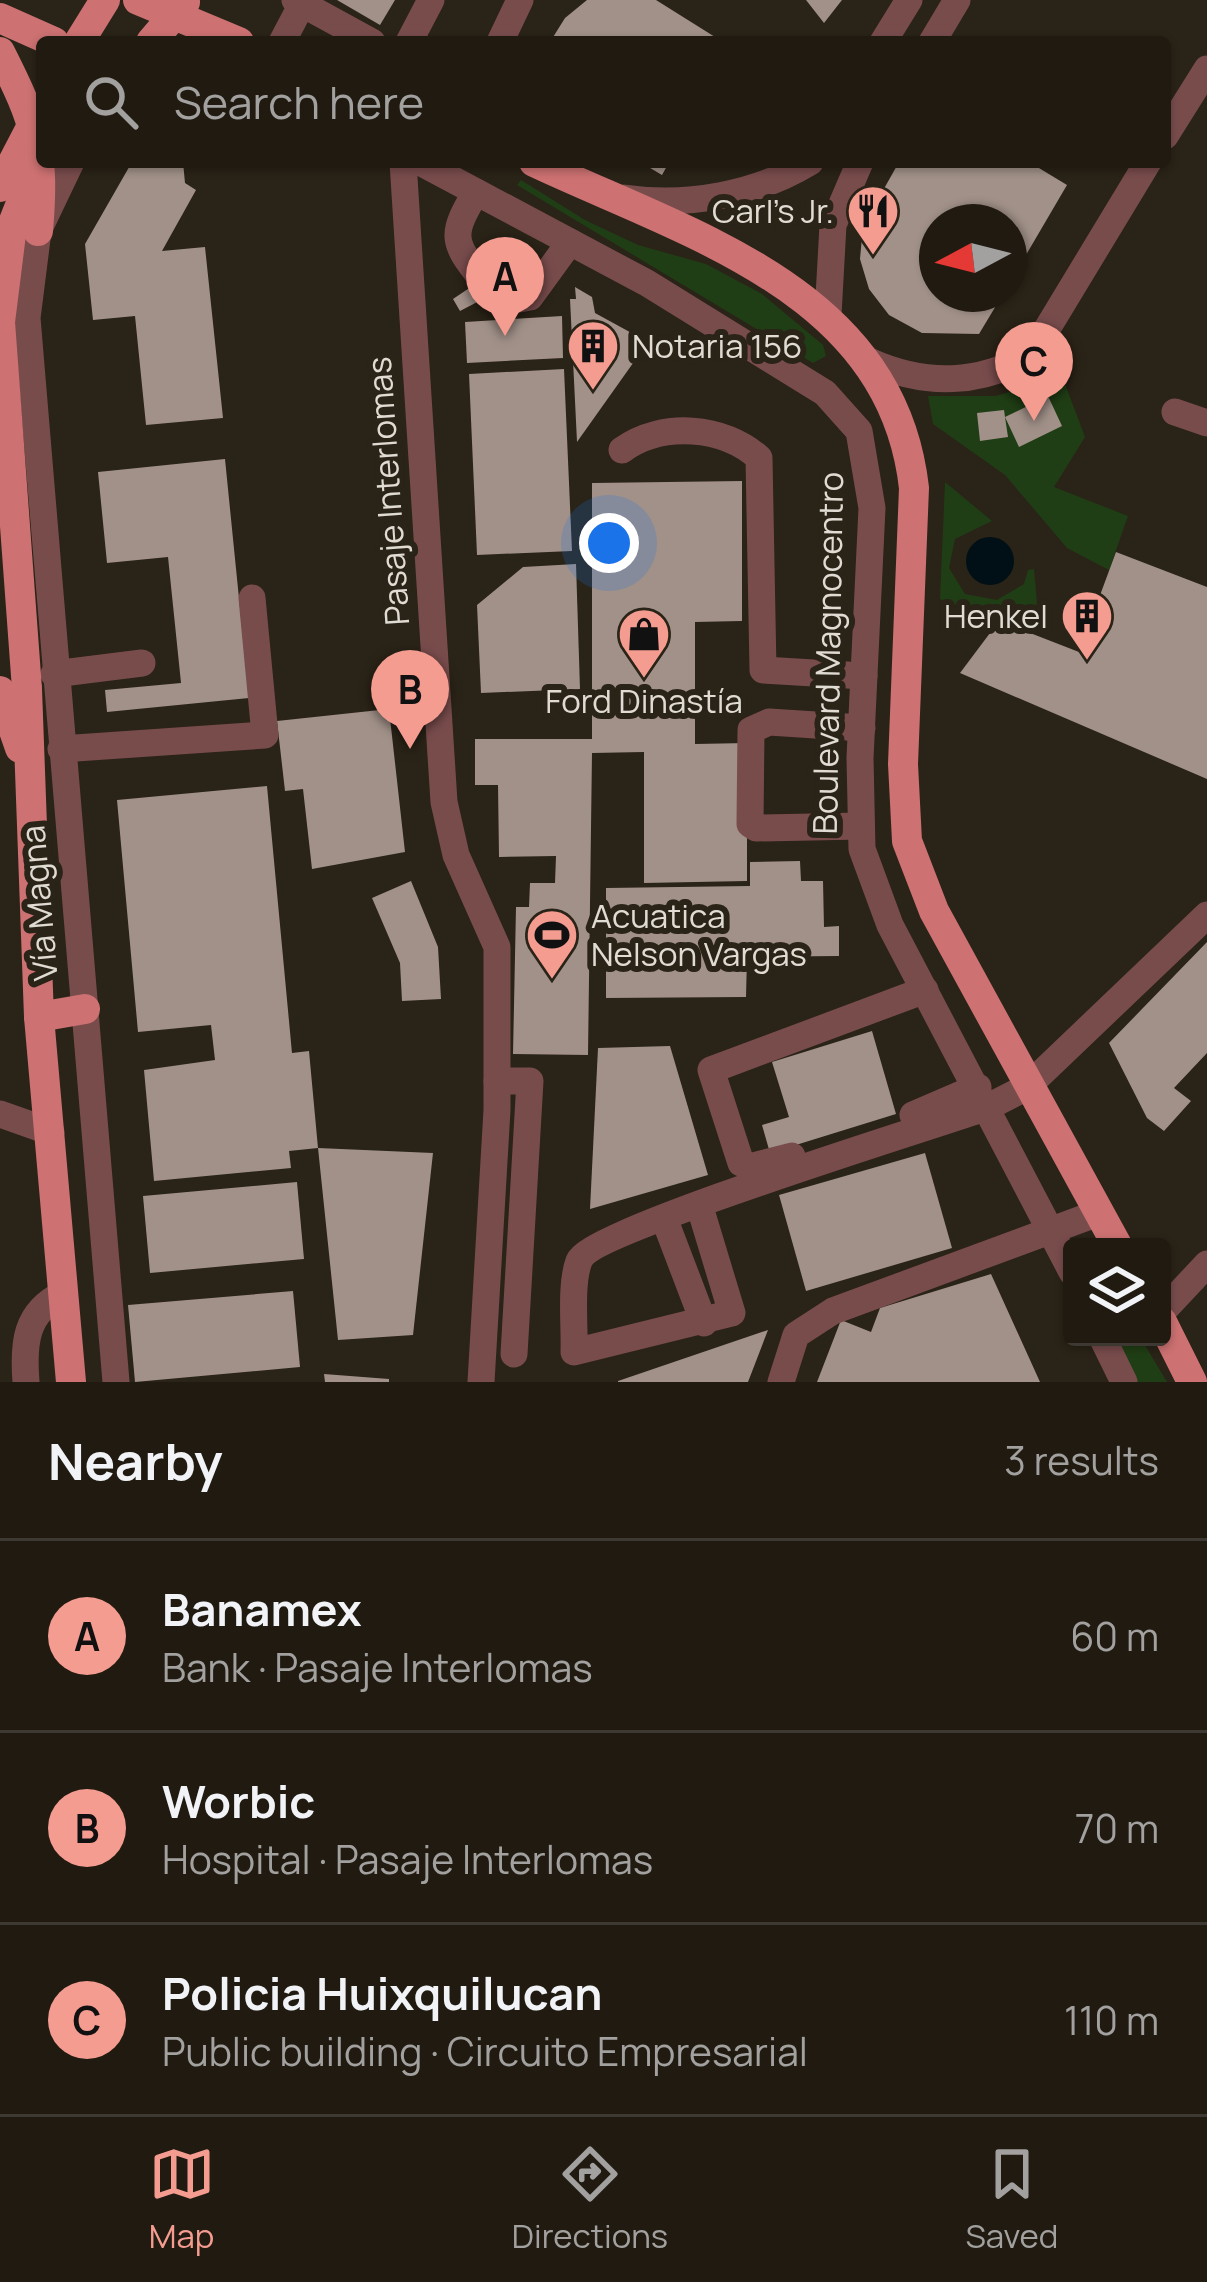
<!DOCTYPE html>
<meta charset="utf-8">
<style>
:root{--surface:#201a11;--page:#28231a;--text:#f1f3f6;--muted:#a2a19f;--line:#3d3831;--accent:#f59c91}
body{margin:0;font-family:Manrope,sans-serif;background:var(--page);color:var(--text)}
.controls{position:absolute;right:36px;bottom:36px;display:grid;overflow:hidden;border-radius:12px;box-shadow:0 3px 9px #0004}
.controls button{width:108px;height:108px;display:grid;place-items:center;padding:0;border:0;border-bottom:3px solid var(--line);background:var(--surface);color:var(--text);font:60px sans-serif}
.compass{position:absolute;left:919px;top:204px;width:108px;height:108px;border-radius:50%;background:var(--surface);box-shadow:0 3px 9px #0004;rotate:263deg}
.you{position:absolute;left:609px;top:543px;width:42px;height:42px;margin:-30px;border:9px solid #fff;border-radius:50%;background:#1a73e8;box-shadow:0 0 0 18px #1a73e833}
.badge{display:grid;place-items:center;width:78px;height:78px;border-radius:50%;background:var(--accent);color:#111;font-size:39px;font-weight:700}
.pin{position:absolute;translate:-50% -99px;filter:drop-shadow(0 3px 6px #0008)}
.pin::after{content:'';position:absolute;top:63px;width:42px;height:36px;background:inherit;clip-path:polygon(0 0,100% 0,50% 100%)}
.list{margin:0;padding:0;list-style:none}
h2{display:flex;justify-content:space-between;align-items:center;height:156px;margin:0;padding:0 48px;font-size:51px}
h2 small{font-size:39px;font-weight:400;color:var(--muted)}
.list li{display:grid;grid-template-columns:78px 1fr auto;gap:36px;align-items:center;box-sizing:border-box;height:192px;padding:0 48px;border-top:3px solid var(--line)}
.list b{display:block;font-size:45px;white-space:nowrap}
.list p{margin:0;font-size:39px;white-space:nowrap;color:var(--muted)}
.list em{font-size:39px;font-style:normal;color:var(--muted)}
.icon{flex:none;width:66px;height:66px;fill:none;stroke:currentColor;stroke-width:2;stroke-linecap:round;stroke-linejoin:round}
.map{position:relative;flex:none;width:1207px;height:1382px;overflow:hidden}
.search{position:absolute;background:var(--surface);box-shadow:0 3px 9px #0004;left:36px;right:36px;top:36px;height:132px;display:flex;align-items:center;gap:30px;box-sizing:border-box;padding:0 42px;border-radius:12px;color:var(--muted);font-size:45px}
.sheet{height:732px;background:var(--surface)}
nav{display:flex;justify-content:space-around;align-items:center;box-sizing:border-box;height:168px;border-top:3px solid var(--line);background:var(--surface);font-size:33px;color:var(--muted)}
nav a{display:grid;justify-items:center;gap:6px}
nav .on{color:var(--accent)}
.map>svg:first-child{display:block}
.green{fill:#203e15}
.water{fill:#001016}
.building{fill:#a19189}
.lines{fill:none;stroke-linecap:round;stroke-linejoin:round}
.minor{stroke:#794c4c;stroke-width:27}
.major{stroke:#cd7172;stroke-width:30}
.major-bridge{stroke:#cd7172;stroke-width:30}
.labels{text-anchor:middle;stroke-width:12;stroke-linejoin:round;paint-order:stroke}
.poi-label{font-size:33px;fill:#e0dcd4;stroke:#2a2317;text-anchor:end}
.street-label{font-size:33px;fill:#e0dcd4;stroke:#2a2317}
</style>
<div class="map">
<svg width="1207" height="1382" viewBox="0 0 1207 1382">
<rect width="100%" height="100%" fill="#2a2317"/>
<!-- green -->
<g class="green">
<polygon points="521,180 585,220 638,245 706,264 762,294 823,345 826,356 813,363 517,185"/>
<polygon points="1062,376 1085,437 1054,487 1128,516 1109,570 1067,548 1005,475 933,424 928,396 996,396"/>
<polygon points="945,482 992,521 955,539 949,568 965,594 997,600 1024,584 1028,570 1034,569 1037,603 1029,633 940,599"/>
<polygon points="1115,1337 1140,1337 1167,1382 1135,1382"/>
</g>
<!-- water -->
<circle class="water" cx="990" cy="561" r="24"/>
<!-- building -->
<g class="building">
<polygon points="337,0 395,0 380,25"/>
<polygon points="587,0 656,0 723,42 550,42 565,18"/>
<polygon points="806,0 842,0 824,23"/>
<polygon points="132,162 183,162 185,183 196,190 162,251 205,247 223,418 146,425 135,316 93,320 85,244"/>
<polygon points="640,162 719,162 719,164 667,166 662,175"/>
<polygon points="899,162 1029,162 1067,185 1009,284 1009,222 937,222 937,294 1003,294 979,334 922,333 889,315 869,289 860,259 863,226"/>
<polygon points="499,268 510,285 460,311 453,299"/>
<polygon points="575,287 592,297 595,313 648,342 577,442 570,299 576,299"/>
<polygon points="562,316 563,358 467,363 465,322"/>
<polygon points="564,369 572,551 477,555 469,374"/>
<polygon points="1048,396 1062,426 1019,447 1005,417 1008,437 980,441 977,413 1004,410 1005,417"/>
<polygon points="225,459 249,698 107,712 105,690 181,683 168,557 107,563 98,472"/>
<polygon points="742,481 742,621 695,622 695,744 747,743 747,881 644,883 644,752 592,753 588,1055 513,1054 516,907 529,907 530,883 555,883 556,856 499,857 498,785 475,785 475,739 592,739 592,483"/>
<polygon points="1116,552 1207,587 1207,779 960,673 999,621 1079,652"/>
<polygon points="576,564 580,689 481,693 477,605 523,567"/>
<polygon points="389,709 405,852 312,869 303,789 285,791 277,721"/>
<polygon points="267,786 292,1053 309,1051 318,1148 289,1151 291,1168 154,1181 144,1070 215,1060 211,1025 138,1032 117,800"/>
<polygon points="800,861 801,881 823,881 824,927 839,926 839,956 747,957 746,997 606,998 606,888 750,886 750,862"/>
<polygon points="411,881 438,947 441,999 402,1001 400,963 372,898"/>
<polygon points="1207,942 1207,1053 1174,1088 1191,1101 1164,1131 1147,1118 1109,1043"/>
<polygon points="872,1031 896,1114 770,1153 762,1125 789,1117 772,1062"/>
<polygon points="670,1046 708,1175 590,1209 598,1048"/>
<polygon points="318,1148 433,1153 413,1335 338,1340"/>
<polygon points="925,1153 952,1248 806,1291 779,1195"/>
<polygon points="297,1182 304,1259 150,1273 143,1196"/>
<polygon points="991,1274 1040,1382 817,1382 841,1320 871,1332 880,1308"/>
<polygon points="293,1291 300,1367 135,1382 128,1305"/>
<polygon points="768,1330 748,1382 618,1382 618,1381"/>
<polygon points="324,1374 389,1379 389,1382 325,1382"/>
</g>
<g class="lines">
<!-- minor -->
<g class="minor">
<polyline points="295,0 372,42"/>
<polyline points="282,42 302,4"/>
<polyline points="409,42 431,0"/>
<polyline points="500,42 520,0"/>
<polyline points="883,42 909,0"/>
<polyline points="932,42 957,0"/>
<polyline points="1165,136 1207,69"/>
<polyline points="71,162 38,231 27,318 116,1382"/>
<polyline points="403,162 444,802 456,855 497,947 497,1110 481,1382"/>
<polyline points="420,162 647,283 825,393 859,431 872,508 860,758 862,849 890,925 1072,1272"/>
<path d="M476,192c-25,42 -25,49 6,87"/>
<path d="M624,198c63,9 132,-3 186,-36"/>
<polyline points="494,296 502,302 530,297 570,242"/>
<polyline points="828,315 833,225 860,162"/>
<path d="M869,361c55,25 114,25 164,-9l115,-190"/>
<polyline points="1175,412 1207,423"/>
<path d="M622,450c40,-29 102,-24 137,8l4,212 101,6"/>
<polyline points="54,674 142,663"/>
<polyline points="61,749 265,735 252,598"/>
<polyline points="861,826 756,828 750,824 751,730 769,722 862,728"/>
<polyline points="497,1081 530,1081 514,1354"/>
<polyline points="0,1114 51,1132"/>
<polyline points="913,1115 978,1087"/>
<polyline points="792,1156 749,1167 741,1163 711,1070 925,990"/>
<path d="M699,1204l33,109 -158,39c1,-26 -4,-67 5,-91 11,-30 357,-136 409,-154l39,-20 180,-172"/>
<polyline points="664,1218 704,1323"/>
<polyline points="1162,1312 1207,1264"/>
<polyline points="1102,1337 1124,1382"/>
<path d="M26,1382c-3,-38 -1,-70 37,-88"/>
<polyline points="781,1382 796,1335 833,1311 1098,1213"/>
</g>
<!-- major -->
<g class="major">
<polyline points="138,0 239,42"/>
<polyline points="0,18 54,42"/>
<polyline points="79,42 105,0"/>
<polyline points="151,42 185,2"/>
<path d="M0,52c36,71 45,98 38,179"/>
<path d="M534,162c155,73 358,128 380,326l-11,276 4,77 27,70 184,336"/>
<polyline points="0,187 36,118"/>
<polyline points="27,689 39,1017 71,1382"/>
<polyline points="0,691 20,748"/>
<polyline points="39,1017 85,1009"/>
<polyline points="1162,1322 1192,1382"/>
</g>
<!-- major-bridge -->
<polyline class="major-bridge" points="27,689 0,322 12,226 42,150"/>
</g>
<!-- icons -->
<defs>
<g id="restaurant-pin" transform="scale(2.7)"><path d="M0 17L-7.5 6A9.5 9.5 0 1 1 7.5 6Z" fill="#f59c91" stroke="#2a2317"/><path d="M-5-6h1v4h1v-4h1v4h1v-4h1v5L-1.5 .5V6h-2V.5L-5-1ZM5-6V6H3V1.5H1.5Q1.5-4 5-6Z" fill="#111"/></g>
<g id="building-pin" transform="scale(2.7)"><path d="M0 17L-7.5 6A9.5 9.5 0 1 1 7.5 6Z" fill="#f59c91" stroke="#2a2317"/><path d="M-4-6H4V6H1V3H-1V6H-4ZM-2.5-4.3h1.7v1.8h-1.7ZM.8-4.3h1.7v1.8H.8ZM-2.5-1h1.7V.8h-1.7ZM.8-1h1.7V.8H.8Z" fill="#111"/></g>
<g id="shop-pin" transform="scale(2.7)"><path d="M0 17L-7.5 6A9.5 9.5 0 1 1 7.5 6Z" fill="#f59c91" stroke="#2a2317"/><path d="M-5-2.5h2.3a2.7 3.5 0 0 1 5.4 0H5L5.5 6h-11ZM-1.5-2.5h3a1.5 2.3 0 0 0-3 0Z" fill="#111"/></g>
<g id="stadium-pin" transform="scale(2.7)"><path d="M0 17L-7.5 6A9.5 9.5 0 1 1 7.5 6Z" fill="#f59c91" stroke="#2a2317"/><path d="M0-5a6.5 5 0 1 0 0 10a6.5 5 0 1 0 0-10ZM-3.5-1.8h7v3.6h-7Z" fill="#111"/></g>
</defs>
<g fill-rule="evenodd">
<use href="#restaurant-pin" x="873" y="211"/>
<use href="#building-pin" x="593" y="346"/>
<use href="#building-pin" x="1087" y="616"/>
<use href="#shop-pin" x="644" y="634"/>
<use href="#stadium-pin" x="552" y="935"/>
</g>
<g class="labels">
<!-- poi labels -->
<g class="poi-label">
<text x="834" y="223">Carl's Jr.</text>
<text x="632" y="358" text-anchor="start">Notaria 156</text>
<text x="1048" y="628">Henkel</text>
<text x="644" y="713" text-anchor="middle">Ford Dinastía</text>
<text x="591" y="928" text-anchor="start">Acuatica<tspan x="591" dy="38">Nelson Vargas</tspan></text>
</g>
<!-- street labels -->
<g class="street-label">
<text transform="translate(388 491) rotate(-94)" y="12">Pasaje Interlomas</text>
<text transform="translate(828 653) rotate(-89)" y="12">Boulevard Magnocentro</text>
<text transform="translate(39 903) rotate(-95)" y="12">Vía Magna</text>
</g>
</g>
</svg>
<div class="controls">
<button><svg class="icon" aria-label="layers" viewBox="0 0 24 24"><path d="M12 4l9 5-9 5-9-5zM3 14l9 5 9-5"/></svg></button>
</div>
<svg class="compass" viewBox="-18 -18 36 36"><path d="M0-13l5 13h-10z" fill="#e53935"/><path d="M0 13l5-13h-10z" fill="#a2a19f"/></svg>
<div class="you"></div>
<div class="pin badge" style="left:505px;top:336px">A</div>
<div class="pin badge" style="left:410px;top:749px">B</div>
<div class="pin badge" style="left:1034px;top:421px">C</div>
<div class="search"><svg class="icon" aria-label="search" viewBox="0 0 24 24"><circle cx="10" cy="10" r="6"/><path d="M15 15l6 6"/></svg>Search here</div>
</div>
<section class="sheet">
<h2>Nearby<small>3 results</small></h2>
<ul class="list">
<li><span class="badge">A</span><div><b>Banamex</b><p>Bank · Pasaje Interlomas</p></div><em>60 m</em></li>
<li><span class="badge">B</span><div><b>Worbic</b><p>Hospital · Pasaje Interlomas</p></div><em>70 m</em></li>
<li><span class="badge">C</span><div><b>Policia Huixquilucan</b><p>Public building · Circuito Empresarial</p></div><em>110 m</em></li>
</ul>
</section>
<nav>
<a class="on"><svg class="icon" aria-label="map" viewBox="0 0 24 24"><path d="M3 6l6-2 6 2 6-2v14l-6 2-6-2-6 2zM9 4v14M15 6v14"/></svg>Map</a>
<a><svg class="icon" aria-label="directions" viewBox="0 0 24 24"><path d="M12 3l9 9-9 9-9-9zM9 14v-3h6M13 9l2 2-2 2"/></svg>Directions</a>
<a><svg class="icon" aria-label="saved" viewBox="0 0 24 24"><path d="M7 4h10v16l-5-4-5 4z"/></svg>Saved</a>
</nav>
